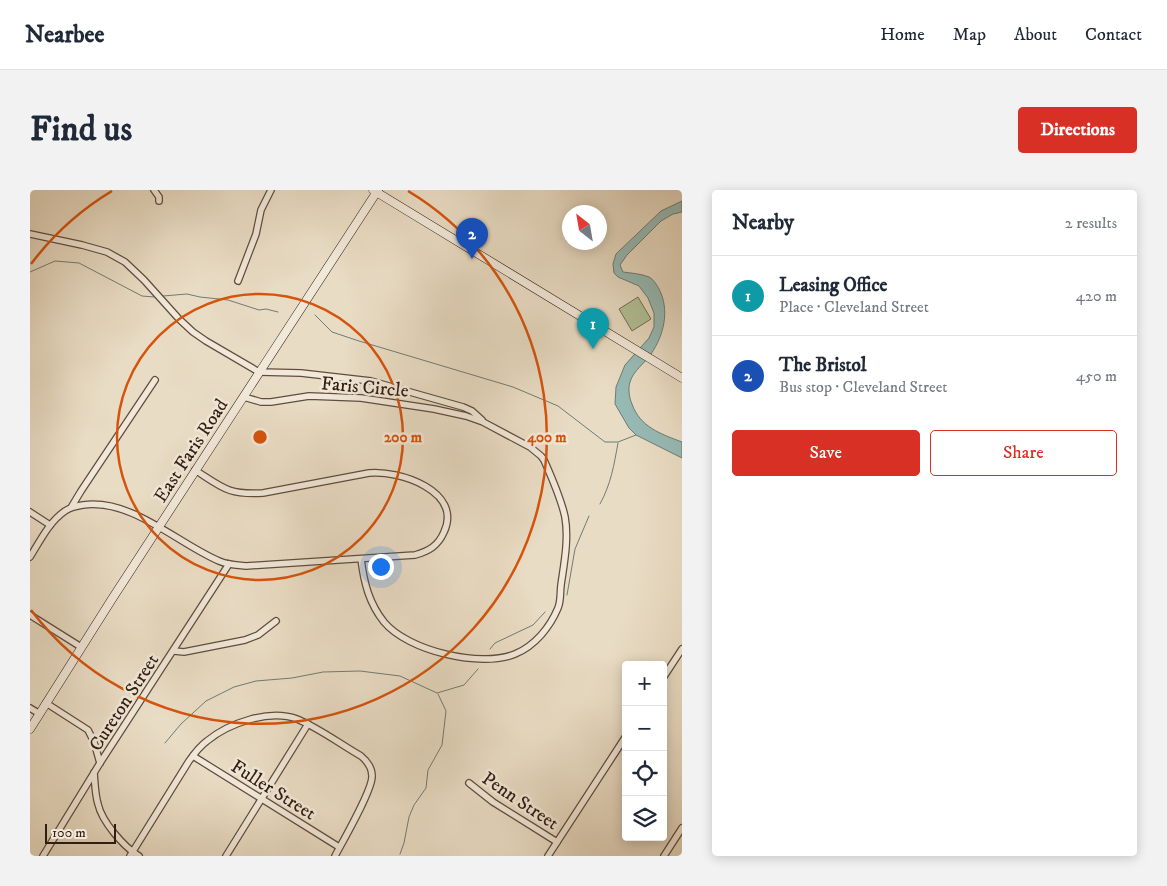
<!DOCTYPE html>
<meta charset="utf-8">
<style>
:root{--surface:#fff;--page:#f2f2f3;--text:#1f2937;--muted:#747a83;--line:#e0e1e3;--accent:#d93025}
body{margin:0;font-family:"IM FELL DW Pica",serif;background:var(--page);color:var(--text)}
.controls{position:absolute;right:15px;bottom:15px;display:grid;overflow:hidden;border-radius:5px;box-shadow:0 2px 12px #0003}
.controls button{width:45px;height:45px;display:grid;place-items:center;padding:0;border:0;border-bottom:1px solid var(--line);background:var(--surface);color:var(--text);font:25px sans-serif}
.compass{position:absolute;left:532px;top:15px;width:45px;height:45px;border-radius:50%;background:var(--surface);box-shadow:0 2px 12px #0003;rotate:329deg}
.scale{position:absolute;left:15px;bottom:12px;width:71px;box-sizing:border-box;padding-left:5px;border:2px solid #321d11;border-top:0;font-size:14px;line-height:18px;white-space:nowrap;color:#321d11;-webkit-text-stroke:4px #f1e8d9;paint-order:stroke}
.you{position:absolute;left:350px;top:376px;width:18px;height:18px;margin:-12px;border:4px solid #fff;border-radius:50%;background:#1a73e8;box-shadow:0 0 0 8px #1a73e833}
.badge{display:grid;place-items:center;width:32px;height:32px;border-radius:50%;background:var(--accent);color:#fff;font-size:16px;font-weight:700}
.pin{position:absolute;translate:-50% -41px;filter:drop-shadow(0 1px 2px #0008)}
.pin::after{content:'';position:absolute;top:26px;width:18px;height:15px;background:inherit;clip-path:polygon(0 0,100% 0,50% 100%)}
.list{margin:0;padding:0;list-style:none}
h2{display:flex;justify-content:space-between;align-items:center;height:65px;margin:0;padding:0 20px;font-size:21px}
h2 small{font-size:16px;font-weight:400;color:var(--muted)}
.list li{display:grid;grid-template-columns:32px 1fr auto;gap:15px;align-items:center;box-sizing:border-box;height:80px;padding:0 20px;border-top:1px solid var(--line)}
.list b{display:block;font-size:19px;white-space:nowrap}
.list p{margin:0;font-size:16px;white-space:nowrap;color:var(--muted)}
.list em{font-size:16px;font-style:normal;color:var(--muted)}
.actions{display:flex;gap:10px;padding:15px 20px}
.actions a{flex:1;padding:11px 0;border:1px solid var(--accent);border-radius:5px;text-align:center;font-size:18px;color:var(--accent)}
.actions .main{background:var(--accent);color:#fff}
.icon{flex:none;width:28px;height:28px;fill:none;stroke:currentColor;stroke-width:2;stroke-linecap:round;stroke-linejoin:round}
.map{position:relative;flex:none;width:652px;height:666px;overflow:hidden;border-radius:5px}
header{display:flex;align-items:center;gap:30px;box-sizing:border-box;height:70px;padding:0 25px;background:var(--surface);border-bottom:1px solid var(--line)}
header strong{font-size:24px}
nav{display:flex;gap:28px;margin-inline-start:auto;font-size:18px}
.intro{display:flex;align-items:center;justify-content:space-between;box-sizing:border-box;height:120px;padding:0 30px}
h1{margin:0;font-size:35px}
.button{padding:12px 22px;border-radius:5px;background:var(--accent);color:#fff;font-size:18px;font-weight:700}
main{display:flex;gap:30px;padding:0 30px}
aside{flex:1;background:var(--surface);border-radius:5px;box-shadow:0 2px 12px #0003}
.map>svg:first-child{display:block}
.green{fill:#b2c197;stroke:#726f54}
.water{fill:#97bbb6;stroke:#6f7c74}
.lines{fill:none;stroke-linecap:round;stroke-linejoin:round}
.stream{stroke:#6f7c74;stroke-width:1}
.street-casing{stroke:#604d3e;stroke-width:8}
.secondary-casing{stroke:#321d11;stroke-width:9}
.street{stroke:#f1e8d9;stroke-width:5.5}
.secondary{stroke:#f1e8d9;stroke-width:8}
.ring{fill:none;stroke:#d6530c;stroke-width:2.5}
.labels{text-anchor:middle;stroke-width:5;stroke-linejoin:round;paint-order:stroke}
.street-label{font-size:19px;fill:#321d11;stroke:#f1e8d9}
.centre{fill:#d6530c;stroke:#f1e8d9;stroke-width:2.5}
.ring-label{font-size:15px;text-anchor:middle;font-weight:bold;fill:#d6530c;stroke:#f1e8d9;stroke-width:5;stroke-linejoin:round;paint-order:stroke}
</style>
<header>
<strong>Nearbee</strong>
<nav><a>Home</a><a>Map</a><a>About</a><a>Contact</a></nav>
</header>
<div class="intro"><h1>Find us</h1><a class="button">Directions</a></div>
<main>
<div class="map">
<svg width="652" height="666" viewBox="0 0 652 666">
<rect width="100%" height="100%" fill="#e9dcc4"/>
<filter id="stains"><feTurbulence type="fractalNoise" baseFrequency=".004" numOctaves="4"/><feColorMatrix values="0 0 0 0 .2 0 0 0 0 .09 0 0 0 0 .02 0 0 0 .5 -.17"/></filter>
<radialGradient id="worn" r=".72"><stop offset=".6" stop-color="#630" stop-opacity="0"/><stop offset="1" stop-color="#630" stop-opacity=".3"/></radialGradient>
<!-- green -->
<polygon class="green" points="608,107 621,129 602,141 589,119"/>
<!-- water -->
<path class="water" d="M652,11v11l-9,2 -12,7 -34,34 -7,10 3,7c8,1 19,2 26,5 4,2 8,8 10,12 11,21 5,46 -8,65 -6,9 -18,17 -21,28 -2,7 -1,15 2,22 8,23 29,30 50,38v16l-46,-23 -7,-7 -14,-24 1,-17 9,-22 24,-27 5,-11v-14l-6,-15 -9,-12 -21,-9 -4,-4 -1,-9 3,-10 45,-43z"/>
<g class="lines">
<!-- stream -->
<g class="stream">
<polyline points="0,82 25,71 49,73 112,106 124,107"/>
<polyline points="133,106 157,104 170,107 198,110 229,120 236,119 248,122"/>
<polyline points="285,125 302,142 329,151 483,197 528,216 575,252 588,252 606,245"/>
<path d="M570,314c11,-20 14,-39 18,-61"/>
<polyline points="537,405 545,359 559,326"/>
<polyline points="460,459 465,453 503,435 515,422"/>
<polyline points="135,553 151,534 176,511 204,497 226,491 262,488 293,482 330,481 370,486 407,503 434,495 448,479"/>
<polyline points="370,664 374,653 379,627 384,615 396,598 398,580 412,555 416,521 408,504"/>
</g>
<!-- street casing -->
<g class="street-casing">
<g id="street">
<polyline points="124,0 129,7 129,11"/>
<polyline points="0,44 52,55 77,62 95,72 114,90 149,129 163,142 176,151 229,182 271,183 341,191 433,217 442,221 452,230"/>
<polyline points="208,91 226,44 231,20 241,0"/>
<path d="M214,207l17,5h10l38,-6 52,2 73,11 32,7 17,6 47,25 11,9 3,4c8,18 17,38 21,57 4,22 -1,47 -4,68 -1,8 0,16 -3,23 -8,19 -23,38 -43,46 -34,14 -107,-3 -131,-32 -15,-19 -20,-39 -23,-63"/>
<polyline points="42,316 51,301 125,190"/>
<polyline points="0,322 20,335"/>
<path d="M0,367c10,-16 19,-35 35,-46 6,-4 11,-5 18,-6 48,-7 94,38 136,56 9,4 17,4 27,5l169,-11c14,-4 23,-9 29,-23 19,-41 -45,-62 -75,-59l-106,20c-35,2 -40,-5 -68,-23"/>
<polyline points="0,425 51,457"/>
<polyline points="144,461 154,462 215,450 228,445 246,431"/>
<polyline points="633,488 652,459"/>
<polyline points="16,513 58,540 64,552 70,573"/>
<polyline points="0,518 10,524"/>
<polyline points="163,566 309,657"/>
<path d="M64,583c1,10 1,21 4,31 4,18 26,43 41,52"/>
<polyline points="439,593 463,612 527,652"/>
<polyline points="13,666 70,573 199,374"/>
<path d="M100,666l59,-95c5,-7 11,-15 18,-20 22,-18 62,-32 90,-22 22,9 43,25 64,37 6,5 11,11 11,20 1,13 -29,65 -37,80"/>
<polyline points="196,666 278,534"/>
<polyline points="518,666 596,546"/>
<polyline points="634,666 652,638"/>
</g>
</g>
<!-- secondary casing -->
<g class="secondary-casing">
<g id="secondary">
<polyline points="343,0 652,188"/>
<polyline points="0,539 82,409 348,0"/>
</g>
</g>
<!-- street -->
<use href="#street" class="street"/>
<!-- secondary -->
<use href="#secondary" class="secondary"/>
</g>
<!-- distance rings -->
<g class="ring">
<circle cx="230" cy="247" r="143"/>
<path d="M1 74A287 287 0 0 1 82 1M378 1A287 287 0 1 1 1 420"/>
</g>
<g class="labels">
<!-- street labels -->
<g class="street-label">
<text transform="translate(335 196) rotate(5)" y="7">Faris Circle</text>
<text transform="translate(160 260) rotate(-57)" y="7">East Faris Road</text>
<text transform="translate(93 512) rotate(-57)" y="7">Cureton Street</text>
<text transform="translate(244 599) rotate(32)" y="7">Fuller Street</text>
<text transform="translate(491 610) rotate(34)" y="7">Penn Street</text>
</g>
</g>
<circle cx="230" cy="247" r="8" class="centre"/>
<g class="ring-label">
<text x="373" y="252">200 m</text>
<text x="517" y="252">400 m</text>
</g>
<rect width="100%" height="100%" filter="url(#stains)"/>
<rect width="100%" height="100%" fill="url(#worn)"/>
</svg>
<div class="controls">
<button>+</button>
<button>−</button>
<button><svg class="icon" aria-label="locate" viewBox="0 0 24 24"><circle cx="12" cy="12" r="6"/><path d="M12 2v4M12 18v4M2 12h4M18 12h4"/></svg></button>
<button><svg class="icon" aria-label="layers" viewBox="0 0 24 24"><path d="M12 4l9 5-9 5-9-5zM3 14l9 5 9-5"/></svg></button>
</div>
<svg class="compass" viewBox="-18 -18 36 36"><path d="M0-13l5 13h-10z" fill="#e53935"/><path d="M0 13l5-13h-10z" fill="#747a83"/></svg>
<div class="scale">100 m</div>
<div class="you"></div>
<div class="pin badge" style="left:563px;top:159px;background:#0f9aa8">1</div>
<div class="pin badge" style="left:442px;top:69px;background:#1a4fb4">2</div>
</div>
<aside>
<h2>Nearby<small>2 results</small></h2>
<ul class="list">
<li><span class="badge" style="background:#0f9aa8">1</span><div><b>Leasing Office</b><p>Place · Cleveland Street</p></div><em>420 m</em></li>
<li><span class="badge" style="background:#1a4fb4">2</span><div><b>The Bristol</b><p>Bus stop · Cleveland Street</p></div><em>450 m</em></li>
</ul>
<div class="actions"><a class="main">Save</a><a>Share</a></div>
</aside>
</main>
